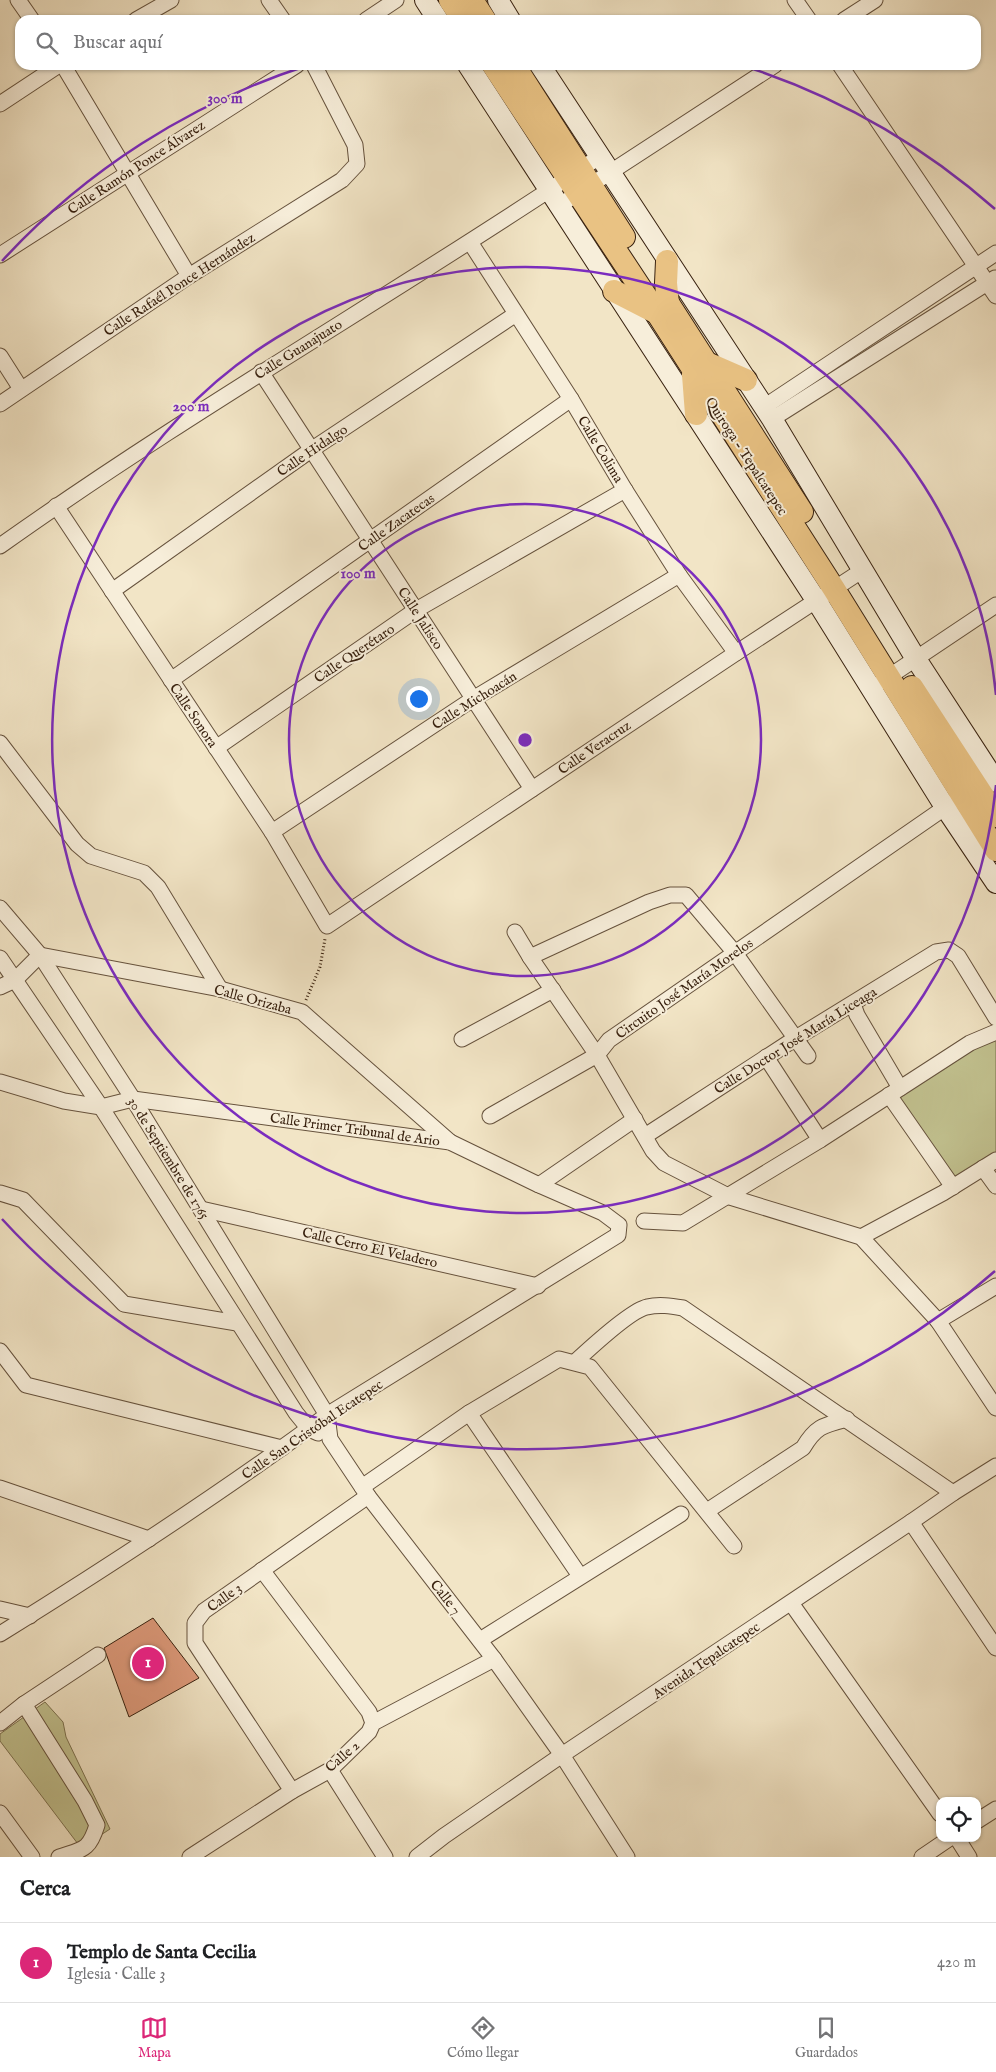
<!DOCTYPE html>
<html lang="es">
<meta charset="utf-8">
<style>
:root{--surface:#fff;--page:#f6f6f6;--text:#202124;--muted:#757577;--line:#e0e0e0;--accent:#db2777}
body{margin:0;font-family:"IM FELL English",serif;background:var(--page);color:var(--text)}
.controls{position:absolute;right:15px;bottom:15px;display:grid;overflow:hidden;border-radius:10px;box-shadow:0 1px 4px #0004}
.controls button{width:45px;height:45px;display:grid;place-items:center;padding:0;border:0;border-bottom:1px solid var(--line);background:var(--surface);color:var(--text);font:25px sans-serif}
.you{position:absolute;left:418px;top:698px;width:18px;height:18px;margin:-12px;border:4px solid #fff;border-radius:50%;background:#1a73e8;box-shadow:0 0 0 8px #1a73e833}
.badge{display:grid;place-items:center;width:32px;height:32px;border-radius:50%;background:var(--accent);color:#fff;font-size:16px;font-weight:700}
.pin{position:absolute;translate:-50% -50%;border:2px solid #fff;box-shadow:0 1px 5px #0006}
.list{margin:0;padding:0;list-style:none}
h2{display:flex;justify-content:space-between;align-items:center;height:65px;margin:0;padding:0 20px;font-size:21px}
h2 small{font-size:16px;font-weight:400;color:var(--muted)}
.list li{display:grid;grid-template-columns:32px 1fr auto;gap:15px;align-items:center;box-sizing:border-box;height:80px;padding:0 20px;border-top:1px solid var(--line)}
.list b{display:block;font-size:19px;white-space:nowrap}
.list p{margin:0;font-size:16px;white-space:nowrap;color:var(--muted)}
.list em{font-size:16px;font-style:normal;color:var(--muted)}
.icon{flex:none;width:28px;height:28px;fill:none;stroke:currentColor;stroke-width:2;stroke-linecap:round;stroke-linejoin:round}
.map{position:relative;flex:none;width:996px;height:1857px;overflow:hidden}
.search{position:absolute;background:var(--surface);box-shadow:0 1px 4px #0004;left:15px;right:15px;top:15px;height:55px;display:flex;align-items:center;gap:12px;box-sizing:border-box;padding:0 18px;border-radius:15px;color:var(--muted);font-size:19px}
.sheet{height:145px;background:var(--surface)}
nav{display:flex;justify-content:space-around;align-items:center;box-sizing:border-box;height:70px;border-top:1px solid var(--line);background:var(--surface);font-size:14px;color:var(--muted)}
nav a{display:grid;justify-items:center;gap:2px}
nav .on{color:var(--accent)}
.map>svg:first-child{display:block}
.green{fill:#c2c290;stroke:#7d7250}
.building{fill:#de9a7b;stroke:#38210f}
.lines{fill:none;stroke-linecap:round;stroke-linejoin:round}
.street-casing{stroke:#66523d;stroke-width:17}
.secondary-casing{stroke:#38210f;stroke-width:22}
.primary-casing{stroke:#38210f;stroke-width:24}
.path{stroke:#38210f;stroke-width:3;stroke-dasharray:1 2.5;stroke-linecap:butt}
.street{stroke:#f7eeda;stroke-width:15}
.secondary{stroke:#f7eeda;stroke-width:20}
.primary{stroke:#e9c283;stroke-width:22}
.ring{fill:none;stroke:#7b2cbf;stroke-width:2.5}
.labels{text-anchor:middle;stroke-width:4;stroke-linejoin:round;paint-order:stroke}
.street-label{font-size:14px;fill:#38210f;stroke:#f7eeda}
.centre{fill:#7b2cbf;stroke:#f7eeda;stroke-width:2.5}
.ring-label{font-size:15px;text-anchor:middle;font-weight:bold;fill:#7b2cbf;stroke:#f7eeda;stroke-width:4;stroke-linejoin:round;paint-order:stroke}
</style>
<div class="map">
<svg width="996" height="1857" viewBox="0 0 996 1857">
<rect width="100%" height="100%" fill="#f2e5c6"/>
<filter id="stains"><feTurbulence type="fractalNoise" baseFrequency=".004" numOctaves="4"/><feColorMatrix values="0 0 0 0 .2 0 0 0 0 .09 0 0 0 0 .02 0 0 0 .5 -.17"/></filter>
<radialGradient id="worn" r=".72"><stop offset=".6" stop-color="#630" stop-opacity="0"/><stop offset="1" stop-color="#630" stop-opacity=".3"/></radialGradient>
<!-- green -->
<g class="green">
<polygon points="996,1033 996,1158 954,1185 891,1095"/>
<polygon points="45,1702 63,1722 66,1737 110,1829 81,1848 0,1741 0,1734"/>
</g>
<!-- building -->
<polygon class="building" points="153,1618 199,1678 129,1717 104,1648"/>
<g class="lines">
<!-- street casing -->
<g class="street-casing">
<g id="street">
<polyline points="18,0 32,20"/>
<polyline points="269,0 283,20"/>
<polyline points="795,0 809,20"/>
<polyline points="136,20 171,0"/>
<polyline points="366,20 396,0"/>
<polyline points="844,20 875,0"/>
<polyline points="63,65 189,276"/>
<polyline points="840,65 996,296"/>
<polyline points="0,104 59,65"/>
<polyline points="560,205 775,65"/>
<polyline points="470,242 571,399 625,490 679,575 736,653"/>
<polyline points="0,255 297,65"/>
<polyline points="0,356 21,389"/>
<polyline points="261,372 532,789"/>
<polyline points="0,404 189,276 342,180 357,164 355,145 314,65"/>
<polyline points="764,407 996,253"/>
<polyline points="772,419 995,278"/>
<polyline points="56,506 272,832 327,926 736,653 863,570"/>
<path d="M0,546c194,-138 402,-256 599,-389"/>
<polyline points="112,591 311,450 516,314"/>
<polyline points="171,680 571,399"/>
<polyline points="881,682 996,605"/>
<polyline points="0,743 77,844 91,856 144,873 158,887 220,989"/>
<polyline points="216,748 416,610 625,490"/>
<polyline points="272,832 473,699 679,575"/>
<polyline points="0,908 40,955 133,1099 327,1415 330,1439 368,1496 494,1659 562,1755 627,1857"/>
<polyline points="515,932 530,957 597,1055 653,1151 664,1163 730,1197 861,1237 938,1321 996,1408"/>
<polyline points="530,957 649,902 670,895 686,895 735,953 808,1056"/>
<polyline points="0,958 101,1107 296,1413 309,1429 318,1433"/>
<polyline points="0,987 15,980 40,955 220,989 302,1012 450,1142"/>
<polyline points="853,1004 857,1015 900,1088"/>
<polyline points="462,1039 553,990"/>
<polyline points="766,1057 820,1140"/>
<path d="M0,1082l64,19 37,6 32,-8 317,43 89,43 64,28 16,12 -1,10 -291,180c-105,78 -216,150 -327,219"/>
<polyline points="889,1095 953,1187"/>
<polyline points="490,1116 597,1055 609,1040 953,802"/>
<polyline points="645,1136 796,1038 936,952 949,950 958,956 996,1018"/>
<polyline points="983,1168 996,1186"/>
<polyline points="539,1185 635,1119"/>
<polyline points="0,1193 23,1200 124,1304 237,1323"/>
<polyline points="201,1209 538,1286"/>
<polyline points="644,1221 683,1223 820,1140 970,1043 996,1032"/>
<polyline points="861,1237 943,1193 996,1160"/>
<polyline points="938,1321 996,1286"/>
<polyline points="0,1351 26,1385 282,1448"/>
<path d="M575,1362c14,-13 56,-52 72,-55 12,-3 24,-1 36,1l270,185"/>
<polyline points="469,1413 580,1576"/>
<polyline points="362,1487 469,1413 559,1359 590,1367 734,1546"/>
<polyline points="0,1488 149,1539"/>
<path d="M707,1511l96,-63c13,-22 21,-23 44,-29"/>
<polyline points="911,1522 996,1648"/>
<polyline points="262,1570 369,1712 373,1723"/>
<polyline points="791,1603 940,1814"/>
<polyline points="0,1609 30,1616"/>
<polyline points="480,1640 681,1514"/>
<path d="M24,1704l61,97 12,24c-8,26 -14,24 -38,32"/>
<polyline points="0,1723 24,1704 98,1655"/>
<polyline points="330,1770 385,1857"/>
<polyline points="292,1791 195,1643 195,1623 204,1611 368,1496"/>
<polyline points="0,1813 32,1857"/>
<polyline points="977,1821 996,1809"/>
<polyline points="957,1838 969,1857"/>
<polyline points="190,1857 292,1791 330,1770 369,1732 373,1723 494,1659"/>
<polyline points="417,1857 444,1836 562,1755 911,1522 953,1493 996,1466"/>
<polyline points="922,1857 950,1838"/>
</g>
</g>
<!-- secondary casing -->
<g class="secondary-casing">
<g id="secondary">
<polyline points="425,0 438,20"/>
<polyline points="498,0 510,20"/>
<polyline points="468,65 816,600 945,807 996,883"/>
<polyline points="540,65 772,419 916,659 996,782"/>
</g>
</g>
<!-- primary casing -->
<g class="primary-casing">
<g id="primary">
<polyline points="450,0 463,20"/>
<polyline points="472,0 485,20"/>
<polyline points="493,65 657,313 834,589 996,850"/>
<polyline points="514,65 624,237"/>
<polyline points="667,261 666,283 668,304"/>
<polyline points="614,291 655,312"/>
<polyline points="668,303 802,512"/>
<polyline points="707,363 746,380"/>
<polyline points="693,375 696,414"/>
<polyline points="912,687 996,816"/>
</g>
</g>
<!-- path -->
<polyline class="path" points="306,1000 320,967 325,939"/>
<!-- street -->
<use href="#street" class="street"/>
<!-- secondary -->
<use href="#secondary" class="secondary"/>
<!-- primary -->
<use href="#primary" class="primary"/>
</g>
<!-- distance rings -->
<g class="ring">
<circle cx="525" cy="740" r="236"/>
<path d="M996 785A473 473 0 1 1 996 695"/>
<path d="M995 1271A709 709 0 0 1 2 1219M2 261A709 709 0 0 1 306 66M744 66A709 709 0 0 1 995 209"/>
</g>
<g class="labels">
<!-- street labels -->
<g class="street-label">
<text transform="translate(136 167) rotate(-33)" y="5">Calle Ramón Ponce Álvarez</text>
<text transform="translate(179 284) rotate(-33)" y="5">Calle Rafaél Ponce Hernández</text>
<text transform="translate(298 349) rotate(-32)" y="5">Calle Guanajuato</text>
<text transform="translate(601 449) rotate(59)" y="5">Calle Colima</text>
<text transform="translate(312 450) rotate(-34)" y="5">Calle Hidalgo</text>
<text transform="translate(747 456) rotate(57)" y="5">Quiroga - Tepalcatepec</text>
<text transform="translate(396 522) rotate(-35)" y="5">Calle Zacatecas</text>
<text transform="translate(421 618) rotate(57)" y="5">Calle Jalisco</text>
<text transform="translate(354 653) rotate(-34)" y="5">Calle Querétaro</text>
<text transform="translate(474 700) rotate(-32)" y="5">Calle Michoacán</text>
<text transform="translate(194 715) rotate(56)" y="5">Calle Sonora</text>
<text transform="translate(594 747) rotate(-34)" y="5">Calle Veracruz</text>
<text transform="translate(684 988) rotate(-35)" y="5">Circuito José María Morelos</text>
<text transform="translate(253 999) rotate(15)" y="5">Calle Orizaba</text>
<text transform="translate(795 1040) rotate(-32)" y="5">Calle Doctor José María Liceaga</text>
<text transform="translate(355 1129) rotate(8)" y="5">Calle Primer Tribunal de Ario</text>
<text transform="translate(169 1158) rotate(58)" y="5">30 de Septiembre de 1765</text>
<text transform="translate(370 1247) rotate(13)" y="5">Calle Cerro El Veladero</text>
<text transform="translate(312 1429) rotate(-34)" y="5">Calle San Cristóbal Ecatepec</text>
<text transform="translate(224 1597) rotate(-36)" y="5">Calle 3</text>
<text transform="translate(446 1597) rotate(52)" y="5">Calle 7</text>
<text transform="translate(706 1660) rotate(-34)" y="5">Avenida Tepalcatepec</text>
<text transform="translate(342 1756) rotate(-41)" y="5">Calle 2</text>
</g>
</g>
<circle cx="525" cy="740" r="8" class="centre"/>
<g class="ring-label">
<text x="225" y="103">300 m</text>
<text x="191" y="411">200 m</text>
<text x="358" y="578">100 m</text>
</g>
<rect width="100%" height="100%" filter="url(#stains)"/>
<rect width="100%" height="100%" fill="url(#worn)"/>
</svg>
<div class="controls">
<button><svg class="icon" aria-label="locate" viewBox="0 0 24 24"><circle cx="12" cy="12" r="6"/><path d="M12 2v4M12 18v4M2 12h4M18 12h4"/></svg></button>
</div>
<div class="you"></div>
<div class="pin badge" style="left:148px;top:1663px">1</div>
<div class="search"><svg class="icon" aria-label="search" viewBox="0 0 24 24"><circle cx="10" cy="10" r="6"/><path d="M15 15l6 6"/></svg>Buscar aquí</div>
</div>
<section class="sheet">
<h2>Cerca<small></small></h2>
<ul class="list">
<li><span class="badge">1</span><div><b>Templo de Santa Cecilia</b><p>Iglesia · Calle 3</p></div><em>420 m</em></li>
</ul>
</section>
<nav>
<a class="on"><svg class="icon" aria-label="map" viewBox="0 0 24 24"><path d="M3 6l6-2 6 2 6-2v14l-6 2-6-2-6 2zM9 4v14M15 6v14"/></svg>Mapa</a>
<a><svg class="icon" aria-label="directions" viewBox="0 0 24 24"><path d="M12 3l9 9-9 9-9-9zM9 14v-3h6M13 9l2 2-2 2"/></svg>Cómo llegar</a>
<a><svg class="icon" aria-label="saved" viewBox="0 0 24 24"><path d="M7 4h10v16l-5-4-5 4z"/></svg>Guardados</a>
</nav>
